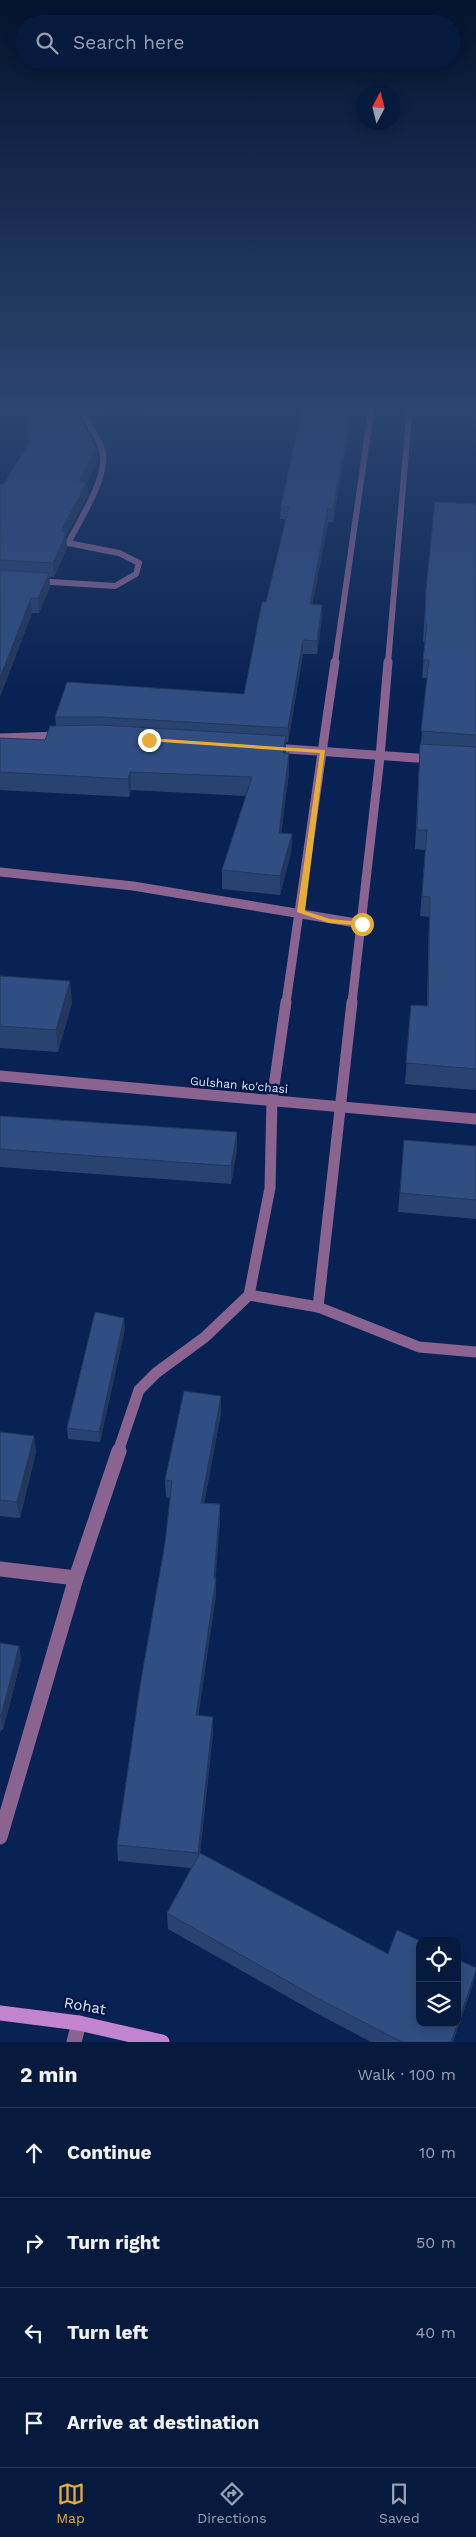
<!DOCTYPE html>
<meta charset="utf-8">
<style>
:root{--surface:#061a3e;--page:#142749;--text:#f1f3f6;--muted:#98a1b0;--line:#273858;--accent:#e6ac36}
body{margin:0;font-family:"Work Sans",sans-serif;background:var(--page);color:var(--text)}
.controls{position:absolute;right:15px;bottom:15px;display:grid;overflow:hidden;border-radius:10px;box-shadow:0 2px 12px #0003}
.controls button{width:45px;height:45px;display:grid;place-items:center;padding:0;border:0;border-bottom:1px solid var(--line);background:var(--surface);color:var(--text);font:25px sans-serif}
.compass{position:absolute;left:356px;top:85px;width:45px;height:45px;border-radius:50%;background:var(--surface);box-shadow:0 2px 12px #0003;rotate:7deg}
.stop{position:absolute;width:15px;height:15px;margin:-11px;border:4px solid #e6ac36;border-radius:50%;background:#fff}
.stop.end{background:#e6ac36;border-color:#fff;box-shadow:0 1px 5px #0008}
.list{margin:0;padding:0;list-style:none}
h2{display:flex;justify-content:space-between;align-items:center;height:65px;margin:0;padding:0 20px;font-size:21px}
h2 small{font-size:16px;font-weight:400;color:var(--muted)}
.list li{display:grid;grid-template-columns:32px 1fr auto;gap:15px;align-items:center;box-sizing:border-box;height:90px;padding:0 20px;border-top:1px solid var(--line)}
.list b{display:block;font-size:19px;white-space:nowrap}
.list em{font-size:16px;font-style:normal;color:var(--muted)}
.icon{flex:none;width:28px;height:28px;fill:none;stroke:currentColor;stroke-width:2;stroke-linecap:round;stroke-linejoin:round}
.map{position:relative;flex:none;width:476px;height:2042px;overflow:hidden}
.search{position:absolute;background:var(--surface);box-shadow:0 2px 12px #0003;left:15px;right:15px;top:15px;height:55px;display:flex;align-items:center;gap:12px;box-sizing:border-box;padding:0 18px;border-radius:28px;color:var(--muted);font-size:19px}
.sheet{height:425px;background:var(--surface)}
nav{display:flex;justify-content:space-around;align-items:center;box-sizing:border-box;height:70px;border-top:1px solid var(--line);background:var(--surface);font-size:14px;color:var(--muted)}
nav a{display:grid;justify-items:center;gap:2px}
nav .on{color:var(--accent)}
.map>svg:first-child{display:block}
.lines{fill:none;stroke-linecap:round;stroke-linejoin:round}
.street-far3{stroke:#8a6391;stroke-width:6}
.street-far2{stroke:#8a6391;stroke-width:9}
.street-far1{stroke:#8a6391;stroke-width:11}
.street{stroke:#8a6391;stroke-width:15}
.secondary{stroke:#c384cf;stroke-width:15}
.wall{fill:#294370}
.shaded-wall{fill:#22375b}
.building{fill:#304e82;stroke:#22375b}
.route{fill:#e6ac36}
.labels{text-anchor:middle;stroke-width:5;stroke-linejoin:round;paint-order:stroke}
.street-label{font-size:12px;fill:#dee9fc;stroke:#011848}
.near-street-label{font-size:15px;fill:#dee9fc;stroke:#011848}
</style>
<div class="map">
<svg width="476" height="2042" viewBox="0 0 476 2042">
<rect width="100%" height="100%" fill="#082353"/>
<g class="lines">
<!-- street-far3 -->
<g class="street-far3">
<path d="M36,581l79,5 21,-12 3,-11 -20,-10 -51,-10c12,-23 42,-69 34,-94 -5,-16 -18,-29 -24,-45"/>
<polyline points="335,663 372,404"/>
<polyline points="388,663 410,404"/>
</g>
<!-- street-far2 -->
<g class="street-far2">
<polyline points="0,738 59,736"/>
<polyline points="273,748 431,759"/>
<polyline points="0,872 133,886 362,924"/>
<polyline points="286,1003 335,662"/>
<polyline points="352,1003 380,757 388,662"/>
</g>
<!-- street-far1 -->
<g class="street-far1">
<polyline points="0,1076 476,1119"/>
<polyline points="249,1295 318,1307 419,1347 476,1352"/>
<polyline points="318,1307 352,1002"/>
<polyline points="118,1452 139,1390 156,1373 205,1337 249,1295 270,1188 272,1100 286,1002"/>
</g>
<!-- street -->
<g class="street">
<polyline points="0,1569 76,1578"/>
<polyline points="0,1837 76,1578 119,1451"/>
<polyline points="74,2042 79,2023"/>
</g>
<!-- secondary -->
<polyline class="secondary" points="0,2013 79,2023 162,2042"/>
</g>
<!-- wall -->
<g class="wall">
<polygon points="90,404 148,404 144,411 90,408"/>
<polygon points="311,404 349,404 347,410 351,410 350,422 333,522 328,522 312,605 322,618 317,654 303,654 288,742 286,742 286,753 289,772 281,833 292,834 291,853 280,895 222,889 222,870 246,796 131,790 129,797 0,790 0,738 45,740 56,726 55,717 244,694 286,519 280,519 281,506"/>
<polygon points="24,406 97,461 87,482 88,495 66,536 67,548 54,577 49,577 50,587 39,613 32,613 0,697 0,485 4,484 28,444"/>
<polygon points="476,504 476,1090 405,1084 411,1005 427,1006 429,917 420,916 425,850 415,849 419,763 427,678 422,678 425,642 423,642 426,589"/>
<polygon points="0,976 72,1003 58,1052 0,1048"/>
<polygon points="0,1116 237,1150 231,1184 0,1167"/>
<polygon points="404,1140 476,1146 476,1219 398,1212"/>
<polygon points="125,1329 100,1442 68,1439 67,1428"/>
<polygon points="221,1413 204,1503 220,1521 215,1578 216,1595 198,1716 213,1733 200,1853 388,1954 473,1984 453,2042 371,2042 318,2014 168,1929 167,1913 191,1868 118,1861 117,1845 165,1543 170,1498 166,1497 165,1480"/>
<polygon points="0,1432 34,1436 36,1452 20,1518 0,1516"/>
<polygon points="0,1643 19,1646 21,1660 3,1730 1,1730 0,1733"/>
</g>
<!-- shaded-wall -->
<g class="shaded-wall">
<polygon points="144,404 148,404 144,411"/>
<polygon points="346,404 349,404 344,421 344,410"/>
<polygon points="351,410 350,422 333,522 333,509"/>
<polygon points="96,448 97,461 81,493 87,482 88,495 66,536 67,548 54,577 53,563 62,531 63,527 79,481"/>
<polygon points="328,509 328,522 310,618 310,604"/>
<polygon points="49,573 50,587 39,613 38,598"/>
<polygon points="31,598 32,613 0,697 0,678"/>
<polygon points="322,605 322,618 317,654 317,641"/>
<polygon points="303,640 303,654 288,742 288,728"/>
<polygon points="286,736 286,755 283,753"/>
<polygon points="289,753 289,772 279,852 279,833"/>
<polygon points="130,772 131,790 129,797 128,779"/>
<polygon points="292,834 291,853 280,895 280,876"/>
<polygon points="70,981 72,1003 58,1052 56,1030"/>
<polygon points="237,1132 237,1150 231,1184 231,1166"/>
<polygon points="124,1318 125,1329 100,1442 99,1432"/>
<polygon points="221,1396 221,1413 201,1520 201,1503"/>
<polygon points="34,1436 36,1452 20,1518 17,1502"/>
<polygon points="220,1504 220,1521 215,1587 216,1578 216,1595 196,1732 196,1715 214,1578"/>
<polygon points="19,1646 21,1660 3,1730 1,1716"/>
<polygon points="213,1717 213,1733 198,1869 198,1853"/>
<polygon points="476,1971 473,1984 453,2042 451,2042"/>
</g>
<!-- building -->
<g class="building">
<polygon points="64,404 73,404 96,448 79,481 87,482 63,527 62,531 66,534 53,563 0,560 0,485 1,484 4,484 29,443 24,406"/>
<polygon points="311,404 346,404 344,410 351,410 333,509 328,509 310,604 322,605 317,641 303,640 288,728 102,717 55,717 67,682 244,694 262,602 266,602 289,507 281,506 302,408 310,408"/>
<polygon points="435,502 476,504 476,735 421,731 429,660 423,660 427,624 425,624 426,589"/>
<polygon points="0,570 49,573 38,598 31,598 0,678"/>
<polygon points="101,725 286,736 283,753 289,753 279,833 292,834 280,876 222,870 252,777 130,772 128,779 0,772 0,738 45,740 50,726"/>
<polygon points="420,744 476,747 476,1069 406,1063 411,1005 428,1006 430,897 422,896 427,830 417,830"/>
<polygon points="0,976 70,981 56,1030 0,1026"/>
<polygon points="0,1116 237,1132 231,1166 0,1149"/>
<polygon points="404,1140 476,1146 476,1200 400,1193"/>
<polygon points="95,1312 124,1318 99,1432 67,1428"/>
<polygon points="184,1391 221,1396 201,1503 220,1504 214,1578 216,1578 196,1715 213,1717 198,1853 117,1845 140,1686 165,1543 172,1481 165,1480"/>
<polygon points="0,1432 34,1436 17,1502 0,1500"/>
<polygon points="0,1643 19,1646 1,1716 0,1716"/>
<polygon points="200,1853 388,1954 397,1930 420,1941 420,2023 457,2023 457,1959 476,1968 476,1971 451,2042 402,2042 319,1999 167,1913"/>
</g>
<!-- sky -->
<linearGradient id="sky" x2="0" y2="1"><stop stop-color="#04132e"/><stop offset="0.59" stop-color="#2c4571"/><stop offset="1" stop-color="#2c4571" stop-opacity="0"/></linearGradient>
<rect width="476" height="690" fill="url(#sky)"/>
<!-- route -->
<polygon class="route" points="149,738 325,750 305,911 330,919 362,922 365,924 364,926 329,923 297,912 320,753 147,741"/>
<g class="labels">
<!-- street labels -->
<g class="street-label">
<text transform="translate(239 1085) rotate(5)" y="4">Gulshan ko'chasi</text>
</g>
<!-- near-street labels -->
<g class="near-street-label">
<text transform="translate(85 2006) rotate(10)" y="5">Rohat</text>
</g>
</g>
</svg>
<div class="controls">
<button><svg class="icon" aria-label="locate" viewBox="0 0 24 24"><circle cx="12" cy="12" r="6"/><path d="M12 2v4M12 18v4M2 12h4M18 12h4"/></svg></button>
<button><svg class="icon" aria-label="layers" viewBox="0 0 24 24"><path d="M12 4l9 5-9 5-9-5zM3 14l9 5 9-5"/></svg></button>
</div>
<svg class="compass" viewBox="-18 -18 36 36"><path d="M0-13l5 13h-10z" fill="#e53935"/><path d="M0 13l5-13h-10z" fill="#98a1b0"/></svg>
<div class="stop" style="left:362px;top:924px"></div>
<div class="stop end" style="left:149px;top:740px"></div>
<div class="search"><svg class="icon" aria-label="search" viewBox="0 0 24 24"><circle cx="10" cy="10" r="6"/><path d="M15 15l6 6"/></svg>Search here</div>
</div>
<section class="sheet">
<h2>2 min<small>Walk · 100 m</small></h2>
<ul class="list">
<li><svg class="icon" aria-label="ahead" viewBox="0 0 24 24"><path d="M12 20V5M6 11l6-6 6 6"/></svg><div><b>Continue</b></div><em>10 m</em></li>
<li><svg class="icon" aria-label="right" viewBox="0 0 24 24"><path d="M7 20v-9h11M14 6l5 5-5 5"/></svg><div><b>Turn right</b></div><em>50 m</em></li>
<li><svg class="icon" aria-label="left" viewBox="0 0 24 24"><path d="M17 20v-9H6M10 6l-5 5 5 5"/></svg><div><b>Turn left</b></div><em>40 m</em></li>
<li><svg class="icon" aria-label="arrive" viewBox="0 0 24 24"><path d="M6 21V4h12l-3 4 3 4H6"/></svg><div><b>Arrive at destination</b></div></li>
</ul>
</section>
<nav>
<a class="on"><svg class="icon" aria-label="map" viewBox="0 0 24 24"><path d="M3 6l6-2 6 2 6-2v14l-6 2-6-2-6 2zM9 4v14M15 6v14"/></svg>Map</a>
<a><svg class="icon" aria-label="directions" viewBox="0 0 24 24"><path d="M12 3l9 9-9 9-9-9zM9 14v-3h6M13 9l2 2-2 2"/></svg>Directions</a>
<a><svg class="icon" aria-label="saved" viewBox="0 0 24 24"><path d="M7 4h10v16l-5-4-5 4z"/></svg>Saved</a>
</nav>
